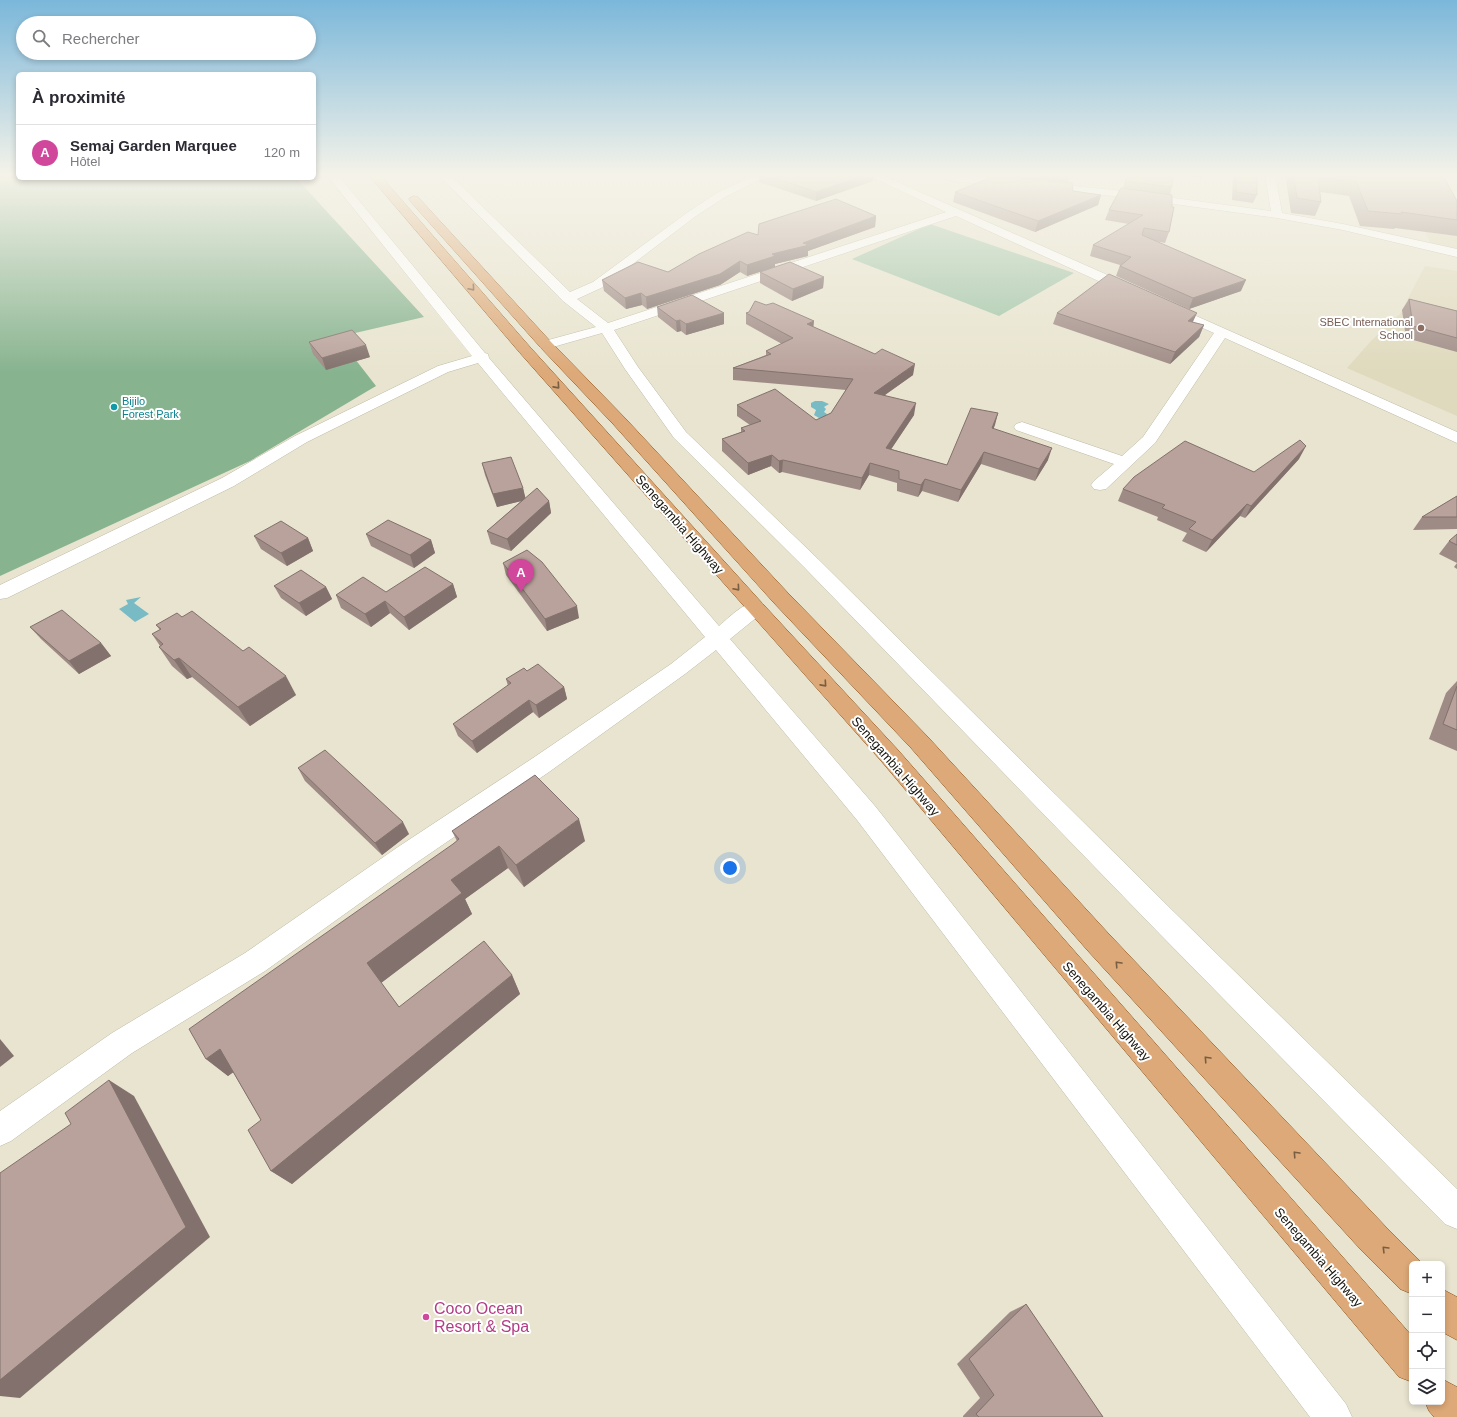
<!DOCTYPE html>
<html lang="fr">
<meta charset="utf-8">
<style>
:root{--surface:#fff;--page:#f7f7f7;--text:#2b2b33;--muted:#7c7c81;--line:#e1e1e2;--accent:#ea580c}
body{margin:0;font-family:Helvetica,sans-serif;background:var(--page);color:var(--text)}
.controls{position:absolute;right:12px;bottom:12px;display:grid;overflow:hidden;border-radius:6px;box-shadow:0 2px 6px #0003}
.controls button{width:36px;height:36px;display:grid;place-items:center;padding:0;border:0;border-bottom:1px solid var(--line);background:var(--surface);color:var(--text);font:20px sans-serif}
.you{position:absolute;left:730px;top:868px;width:14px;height:14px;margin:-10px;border:3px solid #fff;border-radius:50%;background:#1a73e8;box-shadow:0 0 0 6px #1a73e833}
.badge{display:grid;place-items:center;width:26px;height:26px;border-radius:50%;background:var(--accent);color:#fff;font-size:13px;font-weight:700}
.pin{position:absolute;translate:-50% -33px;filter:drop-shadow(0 1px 2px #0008)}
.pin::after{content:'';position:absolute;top:21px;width:14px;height:12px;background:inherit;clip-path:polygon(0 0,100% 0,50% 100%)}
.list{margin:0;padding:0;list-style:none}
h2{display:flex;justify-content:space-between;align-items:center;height:52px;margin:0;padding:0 16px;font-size:17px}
h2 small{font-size:13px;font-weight:400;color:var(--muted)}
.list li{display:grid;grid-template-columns:26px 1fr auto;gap:12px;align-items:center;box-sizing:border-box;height:56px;padding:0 16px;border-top:1px solid var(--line)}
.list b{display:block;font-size:15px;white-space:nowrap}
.list p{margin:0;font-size:13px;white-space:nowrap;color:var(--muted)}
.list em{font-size:13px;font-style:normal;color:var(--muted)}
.icon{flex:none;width:22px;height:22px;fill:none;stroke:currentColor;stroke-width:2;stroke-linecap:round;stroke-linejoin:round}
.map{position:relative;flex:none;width:1457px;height:1417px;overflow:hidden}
.search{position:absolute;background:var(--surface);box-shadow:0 2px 6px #0003;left:16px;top:16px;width:300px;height:44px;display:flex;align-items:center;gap:10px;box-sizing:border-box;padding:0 14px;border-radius:22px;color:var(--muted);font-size:15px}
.panel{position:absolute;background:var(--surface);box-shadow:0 2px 6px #0003;left:16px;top:72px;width:300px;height:108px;border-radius:6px}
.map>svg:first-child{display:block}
.built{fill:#dfdabd}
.green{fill:#a2c5a8}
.forest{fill:#87b38f}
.water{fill:#78bbc5}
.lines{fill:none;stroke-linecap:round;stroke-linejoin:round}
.street-casing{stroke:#bcb9a4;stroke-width:1}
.primary-casing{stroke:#884f17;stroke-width:1}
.street{fill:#fff;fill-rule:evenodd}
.primary{fill:#dda978;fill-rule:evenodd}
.wall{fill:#9f8b85}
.shaded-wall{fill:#82716c}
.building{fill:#b9a29b;stroke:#82716c}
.oneway{stroke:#785e42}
.education-dot{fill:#8d6e63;stroke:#fff;stroke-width:1.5}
.culture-dot{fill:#0f9aa8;stroke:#fff;stroke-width:1.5}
.hotel-dot{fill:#d1479c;stroke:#fff;stroke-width:1.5}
.labels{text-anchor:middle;stroke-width:4;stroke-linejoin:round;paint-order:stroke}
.far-education-label{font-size:11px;fill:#785e54;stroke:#fff;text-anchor:end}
.far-culture-label{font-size:11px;fill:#0d838f;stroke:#fff;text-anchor:start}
.street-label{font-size:13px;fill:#14130b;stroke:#fff}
.near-hotel-label{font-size:16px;fill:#b23c85;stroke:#fff;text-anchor:start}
</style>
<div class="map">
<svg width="1457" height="1417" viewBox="0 0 1457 1417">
<rect width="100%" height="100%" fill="#e8e4cf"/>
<!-- built -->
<g class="built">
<polygon points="1417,215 1457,218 1457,251 1432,246"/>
<polygon points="1425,266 1457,271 1457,416 1347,368 1371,341 1400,314"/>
</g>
<!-- green -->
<polygon class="green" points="930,224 1074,273 999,316 852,259"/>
<!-- forest -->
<polygon class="forest" points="0,174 18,174 18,178 296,178 424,317 338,337 376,386 250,461 0,576"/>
<!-- water -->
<g class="water">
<polygon points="815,401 822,401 829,404 824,407 826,409 824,412 827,414 826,416 819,418 814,415 816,410 811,407 811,403"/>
<polygon points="141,597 134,603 149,614 135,622 119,609 128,604 126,600"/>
</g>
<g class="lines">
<!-- street casing -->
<g class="street-casing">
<g id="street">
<path d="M326,174h11l148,179 3,1 1,4 230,268c12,-10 27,-27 43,-23l3,5 -3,5 -32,26 145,167 471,598 6,13h-42l-453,-597 -141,-170 -31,24 -136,98 -133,91 -151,108 -133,82 -121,88 -11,5v-35l112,-78 133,-80 153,-106 135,-89 138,-94 34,-27 -227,-274 -30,9 -141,70 -73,44 -227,112 -7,1v-14l222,-107 73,-42 143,-70 34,-10z"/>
<polygon points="438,174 449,174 570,292 593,282 688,212 717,193 757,174 771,174 725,197 696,216 601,288 577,299 608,323 946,212 865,174 879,174 1137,288 1138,291 1137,294 1127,294 956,216 614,330 638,367 686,432 818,559 1173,911 1457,1189 1457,1229 1445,1224 1155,929 804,567 674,438 625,369 602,333 546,349 541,348 539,345 541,342 596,327 563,301"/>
<polygon points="933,174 954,174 1114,190 1271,211 1265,174 1275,174 1282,213 1343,224 1457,249 1457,257 1343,230 1277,218 1114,196 962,182 934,176"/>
<polygon points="1167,303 1457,432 1457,443 1225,338 1155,443 1106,489 1100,490 1094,489 1091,485 1094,481 1114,464 1016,430 1014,427 1016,424 1022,422 1028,424 1122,456 1143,437 1214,333 1162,310 1160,307 1162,304"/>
</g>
</g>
<!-- primary casing -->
<g class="primary-casing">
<g id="primary">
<polygon points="368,174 379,174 530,347 762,603 898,750 1412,1336 1412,1382 1399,1377 882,762 520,353"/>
<polygon points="414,196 418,197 551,342 625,418 788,593 927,736 1108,933 1386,1227 1423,1264 1412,1264 1412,1294 1400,1289 1362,1251 1088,951 911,748 774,603 613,424 541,348 410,201 409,199"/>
<polygon points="1442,1289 1457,1297 1457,1340 1442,1332"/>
<polygon points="1442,1379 1457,1387 1457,1417 1434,1417 1429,1411 1425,1402 1442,1402"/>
</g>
</g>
<!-- street -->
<use href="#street" class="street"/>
<!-- primary -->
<use href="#primary" class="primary"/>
</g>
<!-- wall -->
<g class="wall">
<polygon points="738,174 753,174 747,177"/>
<polygon points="759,174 874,174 873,181 816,201 759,182"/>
<polygon points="990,174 1070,174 1068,183 1073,191 1101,195 1098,205 1035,232 953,202 955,192 987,179 989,176"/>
<polygon points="1178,174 1203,174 1201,178"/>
<polygon points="1233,174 1257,174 1257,195 1253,203 1232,200"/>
<polygon points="1285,174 1442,174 1457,201 1457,236 1395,228 1394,229 1360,226 1349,196 1320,192 1321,202 1315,216 1291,213"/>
<polygon points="1125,181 1172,187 1170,195 1169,232 1165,243 1155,241 1241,291 1189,309 1116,276 1120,265 1090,256 1093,245 1129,224 1105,220 1109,210 1123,188"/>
<polygon points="876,216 875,227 808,251 808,256 775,264 775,267 747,276 740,272 720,285 647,309 642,305 626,309 604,291 602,280 668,272 758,235"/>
<polygon points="760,272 824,277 823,288 792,301 760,283"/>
<polygon points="1409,299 1457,311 1457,352 1406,338 1402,310"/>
<polygon points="657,307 724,313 724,324 686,335 681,331 677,332 658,317"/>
<polygon points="746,313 814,327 913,375 885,395 914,415 891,449 947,465 998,413 993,429 1048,460 1035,481 981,464 958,502 922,491 918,497 897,491 897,483 869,475 860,490 782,472 779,473 771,466 748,475 722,451 722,439 741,432 741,428 750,425 737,416 737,405 816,420 831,413 846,390 733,380 733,368 766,355 766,351 782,344 746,324"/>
<polygon points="1057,313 1193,322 1204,325 1199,337 1170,364 1053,324"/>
<polygon points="309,342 370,357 326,370 313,354"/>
<polygon points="1299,459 1245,518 1240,516 1206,552 1182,541 1187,533 1157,520 1158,517 1118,501 1123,489 1254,472"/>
<polygon points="482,463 523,488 525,498 549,501 551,513 511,551 491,544 487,531 521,501 497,507 485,475"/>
<polygon points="1457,496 1457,529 1413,530 1422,517"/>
<polygon points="366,534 431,540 435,553 414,568 371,546"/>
<polygon points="1457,534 1457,569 1454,567 1457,563 1439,554 1449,541"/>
<polygon points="254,536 308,538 313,551 287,566 261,549"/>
<polygon points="503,563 579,618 547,631 506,575"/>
<polygon points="453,584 457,597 409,630 390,613 371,627 341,608 336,595 386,592"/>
<polygon points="274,586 326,587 332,599 306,616 281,598"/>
<polygon points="156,625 296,695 250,726 192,677 187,679 172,666 159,647 160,646 152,634 160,630"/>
<polygon points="30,627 101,643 111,656 79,674 41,639"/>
<polygon points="527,671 564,687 567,699 539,718 533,712 477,753 458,736 453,724 508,686 506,679"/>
<polygon points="1457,681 1457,751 1429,739 1446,693"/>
<polygon points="298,768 409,834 382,855 305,781"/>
<polygon points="452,831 585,841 524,887 508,868 465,899 472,914 381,983 399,1007 512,975 520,994 292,1184 271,1171 261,1120 233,1072 228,1076 206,1059 457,841"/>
<polygon points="1026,1304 1103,1417 963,1417 963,1416 980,1398 957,1364 1010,1312"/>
</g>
<!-- shaded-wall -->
<g class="shaded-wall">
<polygon points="747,174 753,174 747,177"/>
<polygon points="867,174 874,174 873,181 816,201 816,192"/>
<polygon points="1101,195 1098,205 1035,232 1038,221"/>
<polygon points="876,216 875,227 808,251 808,256 775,264 775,267 747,276 747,265 772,254 803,243"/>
<polygon points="740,261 740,272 720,285 647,309 646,297"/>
<polygon points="824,277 823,288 792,301 793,289"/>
<polygon points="1246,280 1241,291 1189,309 1193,298"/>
<polygon points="641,293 642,305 626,309 625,298"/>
<polygon points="724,313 724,324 686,335 686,324"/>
<polygon points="1197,313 1192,324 1188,321"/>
<polygon points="680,320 681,331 677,332 676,321"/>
<polygon points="814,321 813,332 807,324"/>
<polygon points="1204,325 1199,337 1170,364 1175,352"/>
<polygon points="366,345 370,357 326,370 322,358"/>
<polygon points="915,364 913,375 872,404 874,393"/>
<polygon points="916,403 914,415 884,460 886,448"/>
<polygon points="998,413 995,425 989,440 992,428"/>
<polygon points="1306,446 1299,459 1245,518 1251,506"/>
<polygon points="1052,448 1048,460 1035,481 1039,469"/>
<polygon points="984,452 981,464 958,502 961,490"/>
<polygon points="772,455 771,466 748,475 748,463"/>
<polygon points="783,460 782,472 779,473 779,461"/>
<polygon points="870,463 869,475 860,490 862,478"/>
<polygon points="925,479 922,491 918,497 921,485"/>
<polygon points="523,488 526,500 497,507 493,494"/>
<polygon points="549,501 551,513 511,551 507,539"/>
<polygon points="1247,504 1240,516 1206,552 1212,540"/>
<polygon points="308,538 313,551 287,566 281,553"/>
<polygon points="431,540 435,553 414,568 410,555"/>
<polygon points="453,584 457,597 409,630 404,617"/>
<polygon points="326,587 332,599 306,616 299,603"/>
<polygon points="385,601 390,613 371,627 365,614"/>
<polygon points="577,606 579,618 547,631 545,619"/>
<polygon points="101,643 111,656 79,674 69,661"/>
<polygon points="179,658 192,677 187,679 174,660"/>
<polygon points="286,676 296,695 250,726 238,707"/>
<polygon points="564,687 567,699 539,718 536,705"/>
<polygon points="529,700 533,712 477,753 472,741"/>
<polygon points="579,819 585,841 524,887 516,865"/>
<polygon points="403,822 409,834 382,855 375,843"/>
<polygon points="499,846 508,868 465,899 472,914 381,983 367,963 451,880"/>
<polygon points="512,975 520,994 292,1184 271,1171"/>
<polygon points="0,1039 14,1056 0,1067"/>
<polygon points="220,1049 241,1067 228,1076 206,1059"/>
<polygon points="109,1080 134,1096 210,1237 20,1398 0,1396 0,1380"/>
</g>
<!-- building -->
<g class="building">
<polygon points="764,174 867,174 816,192"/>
<polygon points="1055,174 1070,174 1070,176"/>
<polygon points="1129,174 1173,174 1172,187 1125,181"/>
<polygon points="1236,174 1257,174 1257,195 1236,192"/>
<polygon points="1293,174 1442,174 1457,201 1457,220 1401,212 1402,214 1368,211 1356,181 1318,177 1321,202 1297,198"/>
<polygon points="988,176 1072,183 1073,191 1101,195 1038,221 955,192 987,179"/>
<polygon points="1121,188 1172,195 1172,207 1174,207 1169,232 1144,228 1142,235 1246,280 1193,298 1120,266 1131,257 1093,245 1143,215 1109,210"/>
<polygon points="836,199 876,216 803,243 809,245 772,254 775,256 747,265 740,261 720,274 646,297 641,293 625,298 602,280 638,262 668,272 699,254 748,232 758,235 759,224"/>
<polygon points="790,262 824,277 793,289 760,272"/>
<polygon points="1109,274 1197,313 1188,321 1204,325 1175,352 1057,313"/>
<polygon points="692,295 724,313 686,324 680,320 676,321 657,307"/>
<polygon points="1409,299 1457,311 1457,338 1413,326"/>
<polygon points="755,301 766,305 773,303 814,321 807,324 875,354 882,349 915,364 874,393 916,403 886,448 947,465 971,408 998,413 992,428 1052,448 1039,469 984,452 961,490 925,479 921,485 899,479 899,471 870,463 862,478 783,460 779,461 772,455 748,463 722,439 745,431 741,428 761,421 737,405 775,389 816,420 831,413 853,379 733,368 771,354 766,351 793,338 746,313 749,312"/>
<polygon points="352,330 366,345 322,358 309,342"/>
<polygon points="1300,440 1306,446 1251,506 1247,504 1212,540 1189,529 1196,522 1162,508 1165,505 1123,489 1134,477 1185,441 1254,472"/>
<polygon points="511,457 523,488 493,494 482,463"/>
<polygon points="537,488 549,501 507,539 487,531"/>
<polygon points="1457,496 1457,517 1422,517"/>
<polygon points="388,520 431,540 410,555 366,534"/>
<polygon points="281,521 308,538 281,553 254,536"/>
<polygon points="1457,534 1457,545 1449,541"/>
<polygon points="527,550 542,562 577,606 545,619 503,563"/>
<polygon points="425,567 453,584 404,617 385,601 365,614 336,595 363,577 386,592"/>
<polygon points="301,570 326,587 299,603 274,586"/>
<polygon points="62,610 101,643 69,661 30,627"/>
<polygon points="192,611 243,651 249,647 286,676 238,707 179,658 174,660 159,647 163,644 152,634 161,629 156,625 177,613 182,617"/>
<polygon points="538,664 564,687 536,705 529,700 472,741 453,724 511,683 506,679 524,668 527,671"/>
<polygon points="1457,686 1457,730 1443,724"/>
<polygon points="325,750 403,822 375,843 298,768"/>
<polygon points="535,775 579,819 516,865 499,846 451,880 462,893 367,963 399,1007 484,941 512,975 271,1171 248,1130 261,1120 220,1049 206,1059 189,1029 453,844 459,839 452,831"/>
<polygon points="109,1080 186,1227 0,1380 0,1173 71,1124 65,1113"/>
<polygon points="1026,1304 1103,1417 979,1417 976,1414 994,1395 969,1359"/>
</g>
<!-- one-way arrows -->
<defs><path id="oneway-chevron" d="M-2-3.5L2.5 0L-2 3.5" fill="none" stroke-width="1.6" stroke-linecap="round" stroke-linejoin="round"/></defs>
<g class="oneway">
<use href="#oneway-chevron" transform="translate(472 288) rotate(49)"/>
<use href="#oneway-chevron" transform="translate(557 386) rotate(48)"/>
<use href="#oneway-chevron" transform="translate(737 588) rotate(49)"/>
<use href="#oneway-chevron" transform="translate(824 684) rotate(48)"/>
<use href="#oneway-chevron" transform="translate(1118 964) rotate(-133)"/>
<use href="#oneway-chevron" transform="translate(1207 1059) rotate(-133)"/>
<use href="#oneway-chevron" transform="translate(1296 1154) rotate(-133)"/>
<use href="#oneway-chevron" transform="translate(1385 1249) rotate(-135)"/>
</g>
<!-- sky -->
<linearGradient id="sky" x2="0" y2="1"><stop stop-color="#7bb7da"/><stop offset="0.47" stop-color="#f5f3e9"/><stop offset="1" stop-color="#f5f3e9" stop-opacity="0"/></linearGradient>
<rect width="1457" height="373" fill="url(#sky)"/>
<!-- markers -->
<circle class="education-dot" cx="1421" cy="328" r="4"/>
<circle class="culture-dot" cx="114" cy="407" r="4"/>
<circle class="hotel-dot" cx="426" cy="1317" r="4"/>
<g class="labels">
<!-- far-education labels -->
<g class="far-education-label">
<text x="1413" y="326">SBEC International<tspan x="1413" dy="13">School</tspan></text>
</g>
<!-- far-culture labels -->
<g class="far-culture-label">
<text x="122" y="405">Bijilo<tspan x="122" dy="13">Forest Park</tspan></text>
</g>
<!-- street labels -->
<g class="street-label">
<text transform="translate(680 524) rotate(49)" y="5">Senegambia Highway</text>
<text transform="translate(896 766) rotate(49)" y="5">Senegambia Highway</text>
<text transform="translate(1107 1011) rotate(49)" y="5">Senegambia Highway</text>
<text transform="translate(1319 1257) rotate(49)" y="5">Senegambia Highway</text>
</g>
<!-- near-hotel labels -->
<g class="near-hotel-label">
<text x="434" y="1314">Coco Ocean<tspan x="434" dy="18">Resort &amp; Spa</tspan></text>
</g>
</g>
</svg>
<div class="controls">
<button>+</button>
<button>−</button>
<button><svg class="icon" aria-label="locate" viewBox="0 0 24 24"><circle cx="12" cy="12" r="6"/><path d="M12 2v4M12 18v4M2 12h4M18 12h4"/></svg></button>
<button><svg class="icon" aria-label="layers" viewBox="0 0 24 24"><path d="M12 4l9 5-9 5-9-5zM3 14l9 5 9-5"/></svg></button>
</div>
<div class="you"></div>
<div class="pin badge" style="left:521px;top:592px;background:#d1479c">A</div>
<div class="search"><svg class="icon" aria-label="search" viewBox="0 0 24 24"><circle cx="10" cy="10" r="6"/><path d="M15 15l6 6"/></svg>Rechercher</div>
<section class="panel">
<h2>À proximité<small></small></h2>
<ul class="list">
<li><span class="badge" style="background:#d1479c">A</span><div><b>Semaj Garden Marquee</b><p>Hôtel</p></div><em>120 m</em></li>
</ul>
</section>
</div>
